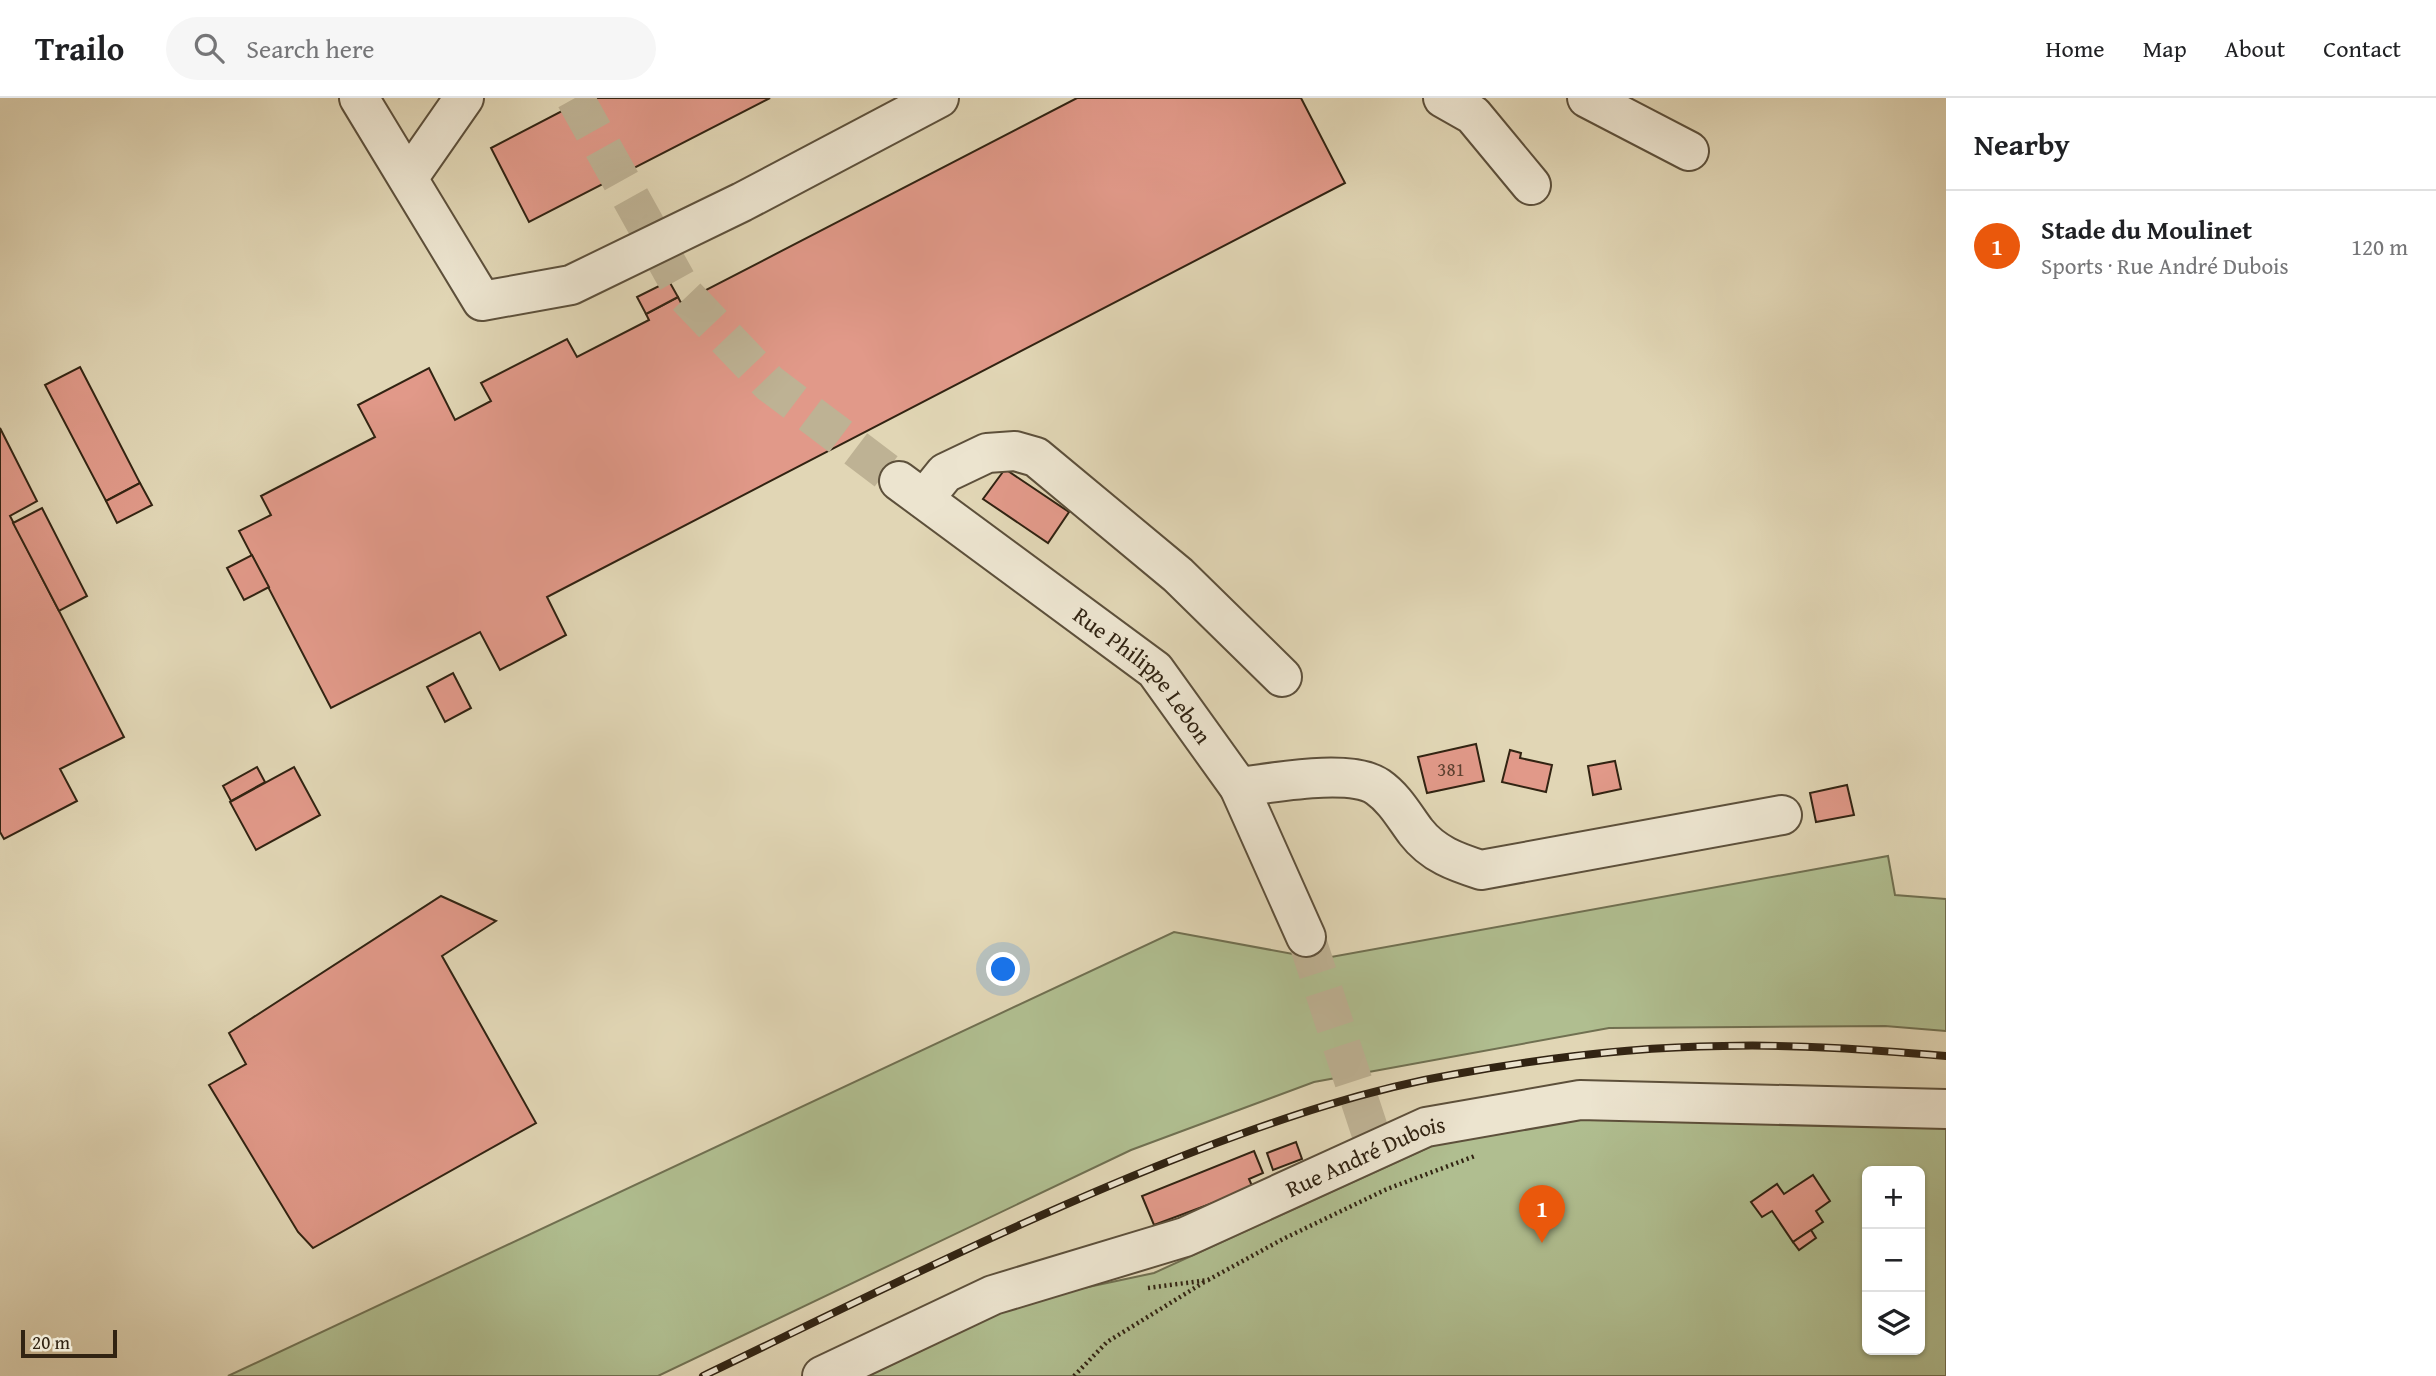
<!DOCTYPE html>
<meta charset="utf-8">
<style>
:root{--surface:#fff;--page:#f6f6f6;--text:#202124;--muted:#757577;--line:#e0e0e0;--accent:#ea580c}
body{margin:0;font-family:"Gentium Book Plus",serif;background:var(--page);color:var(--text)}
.controls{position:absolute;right:21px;bottom:21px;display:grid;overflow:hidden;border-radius:10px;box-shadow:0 2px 5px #0004}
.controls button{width:63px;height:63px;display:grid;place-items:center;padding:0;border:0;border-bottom:2px solid var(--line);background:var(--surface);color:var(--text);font:35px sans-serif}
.scale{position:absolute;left:21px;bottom:18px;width:96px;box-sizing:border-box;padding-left:7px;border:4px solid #312312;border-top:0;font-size:19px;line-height:24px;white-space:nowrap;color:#312312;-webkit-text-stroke:5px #ece4cf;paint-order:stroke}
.you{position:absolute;left:1004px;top:872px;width:24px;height:24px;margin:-18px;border:5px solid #fff;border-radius:50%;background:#1a73e8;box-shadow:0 0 0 10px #1a73e833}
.badge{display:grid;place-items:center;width:46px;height:46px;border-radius:50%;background:var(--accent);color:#fff;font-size:23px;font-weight:700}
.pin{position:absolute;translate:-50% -58px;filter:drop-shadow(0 2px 4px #0008)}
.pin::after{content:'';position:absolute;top:37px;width:24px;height:21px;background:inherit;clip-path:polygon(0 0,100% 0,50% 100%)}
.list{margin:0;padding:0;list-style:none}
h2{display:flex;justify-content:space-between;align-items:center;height:91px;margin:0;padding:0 28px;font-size:30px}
h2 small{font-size:23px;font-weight:400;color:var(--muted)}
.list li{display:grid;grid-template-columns:46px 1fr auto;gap:21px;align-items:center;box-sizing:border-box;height:112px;padding:0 28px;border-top:2px solid var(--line)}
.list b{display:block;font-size:26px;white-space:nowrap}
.list p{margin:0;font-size:23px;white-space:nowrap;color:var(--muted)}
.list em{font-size:23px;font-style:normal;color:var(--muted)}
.icon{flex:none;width:38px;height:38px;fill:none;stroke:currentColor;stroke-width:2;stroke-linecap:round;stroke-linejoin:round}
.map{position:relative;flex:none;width:1946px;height:1278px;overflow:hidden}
header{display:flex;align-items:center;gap:42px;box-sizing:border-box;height:98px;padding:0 35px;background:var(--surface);border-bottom:2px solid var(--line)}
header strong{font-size:33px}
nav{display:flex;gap:38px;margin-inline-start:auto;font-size:24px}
.search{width:490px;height:63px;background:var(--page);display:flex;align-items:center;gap:18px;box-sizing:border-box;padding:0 24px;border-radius:38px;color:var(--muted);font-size:26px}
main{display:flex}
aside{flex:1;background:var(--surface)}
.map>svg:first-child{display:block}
.green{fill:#b0be90;stroke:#707051;stroke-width:2;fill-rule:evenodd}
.building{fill:#e19989;stroke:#312312;stroke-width:2}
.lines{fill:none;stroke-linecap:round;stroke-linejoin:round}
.minor-tunnel{stroke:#beb294;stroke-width:38;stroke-dasharray:38 19;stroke-linecap:butt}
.minor-casing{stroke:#5d503b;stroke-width:42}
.path{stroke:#312312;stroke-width:4.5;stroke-dasharray:2 3.5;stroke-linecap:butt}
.minor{stroke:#ece4cf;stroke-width:38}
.rail-casing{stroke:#312312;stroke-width:8}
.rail{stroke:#ece4cf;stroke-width:5;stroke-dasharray:16;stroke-linecap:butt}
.labels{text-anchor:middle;stroke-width:5;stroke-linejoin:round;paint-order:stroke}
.number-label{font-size:19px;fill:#5d4030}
.street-label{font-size:23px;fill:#312312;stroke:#ece4cf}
</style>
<header>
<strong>Trailo</strong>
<div class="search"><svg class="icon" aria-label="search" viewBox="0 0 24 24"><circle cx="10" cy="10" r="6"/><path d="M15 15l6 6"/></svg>Search here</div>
<nav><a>Home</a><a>Map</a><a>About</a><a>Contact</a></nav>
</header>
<main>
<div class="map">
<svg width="1946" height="1278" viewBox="0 0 1946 1278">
<rect width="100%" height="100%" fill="#e1d6b5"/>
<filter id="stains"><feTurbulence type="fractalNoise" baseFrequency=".00286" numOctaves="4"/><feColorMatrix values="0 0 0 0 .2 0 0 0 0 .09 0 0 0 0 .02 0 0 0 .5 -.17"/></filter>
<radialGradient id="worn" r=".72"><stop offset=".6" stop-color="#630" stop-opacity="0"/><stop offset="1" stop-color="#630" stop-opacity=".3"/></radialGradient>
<!-- green -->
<g class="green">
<polygon points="1888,758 1895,797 1946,801 1946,933 1885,928 1609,930 1314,984 1131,1052 658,1278 228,1278 1174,834 1320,861"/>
<path d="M1546,1020l400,5v253h-1078l159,-76 127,-27 315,-144zM1867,1073h53v179h-53z"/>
</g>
<!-- building -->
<g class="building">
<polygon points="587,0 770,0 529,124 491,50"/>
<polygon points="1077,0 1301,0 1345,85 547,499 566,537 500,572 480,534 331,610 239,433 271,417 261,398 375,339 358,307 429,270 455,322 491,303 481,285 567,241 577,259 649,222 646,216 678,199 681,205"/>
<polygon points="669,183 678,199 646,216 637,199"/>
<polygon points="80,269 140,385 106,403 45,287"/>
<polygon points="0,330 37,403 10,418 124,639 60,671 77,703 4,741 0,734"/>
<polygon points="1005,371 1069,414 1048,445 983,401"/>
<polygon points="140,385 152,407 117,425 106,403"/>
<polygon points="42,410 87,498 59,513 13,425"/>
<polygon points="252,457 269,489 244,502 227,470"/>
<polygon points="453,575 471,610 445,624 427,589"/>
<polygon points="1476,646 1484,683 1427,695 1418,659"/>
<polygon points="1510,652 1521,655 1520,660 1552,667 1546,694 1502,684"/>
<polygon points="1615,663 1621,691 1593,697 1588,668"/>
<polygon points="257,669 265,684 231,703 223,688"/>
<polygon points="294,669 320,717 256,752 230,704"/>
<polygon points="1847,687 1854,717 1816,724 1810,695"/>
<polygon points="441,798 496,823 442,858 536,1025 313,1150 298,1134 209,987 246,966 229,935"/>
<polygon points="1296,1044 1302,1061 1273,1072 1267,1055"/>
<polygon points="1254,1053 1263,1075 1249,1081 1253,1090 1154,1127 1142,1098"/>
<polygon points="1813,1077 1830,1103 1816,1113 1823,1124 1793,1144 1772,1113 1762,1119 1751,1104 1777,1086 1784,1096"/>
<polygon points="1811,1132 1816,1140 1799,1152 1793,1144"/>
</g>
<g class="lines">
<!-- minor-tunnel -->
<g class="minor-tunnel">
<polyline points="575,0 685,197 769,285 899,383"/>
<polyline points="1306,839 1376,1052"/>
</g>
<!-- minor casing -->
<g class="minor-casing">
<g id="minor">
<polyline points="359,0 482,203 571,187 742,104 939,0"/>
<polyline points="1443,0 1473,17 1531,87"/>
<polyline points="1587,0 1689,53"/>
<polyline points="409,79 464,0"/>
<path id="s1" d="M899,383l256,189 84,117 67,150"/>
<polyline points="924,401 945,375 987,355 1015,353 1036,359 1178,477 1282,579"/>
<path d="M1239,689c33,-4 112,-19 139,0 17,12 26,29 38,45 17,22 40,30 65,38l301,-55"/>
<path id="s2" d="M822,1278l171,-81 192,-58 241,-110 154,-27 366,9"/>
</g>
</g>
<!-- path -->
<g class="path">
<polyline points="1148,1190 1208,1182 1283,1141 1387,1091 1475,1058"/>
<polyline points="1074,1278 1107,1244 1206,1183"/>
</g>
<!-- minor -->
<use href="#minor" class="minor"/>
<!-- rail casing -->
<g class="rail-casing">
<path id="rail" d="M703,1278c164,-79 326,-161 495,-226 84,-32 170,-61 258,-76 88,-16 178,-27 267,-28 74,-2 149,4 223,10"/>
</g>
<!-- rail -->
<use href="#rail" class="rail"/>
</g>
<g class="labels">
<!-- number labels -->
<g class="number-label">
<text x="1451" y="678">381</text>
</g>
<!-- street labels -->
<g class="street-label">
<text dy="8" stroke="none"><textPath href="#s1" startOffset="313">Rue Philippe Lebon</textPath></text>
<text dy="8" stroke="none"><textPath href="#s2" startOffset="588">Rue André Dubois</textPath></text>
</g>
</g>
<rect width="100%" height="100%" filter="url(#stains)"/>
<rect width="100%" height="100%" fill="url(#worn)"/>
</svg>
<div class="controls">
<button>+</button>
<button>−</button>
<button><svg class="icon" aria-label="layers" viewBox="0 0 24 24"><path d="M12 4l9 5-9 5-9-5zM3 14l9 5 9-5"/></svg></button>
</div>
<div class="scale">20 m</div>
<div class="you"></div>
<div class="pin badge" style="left:1542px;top:1145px">1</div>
</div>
<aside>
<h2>Nearby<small></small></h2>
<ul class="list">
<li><span class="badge">1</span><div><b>Stade du Moulinet</b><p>Sports · Rue André Dubois</p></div><em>120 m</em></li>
</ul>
</aside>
</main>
